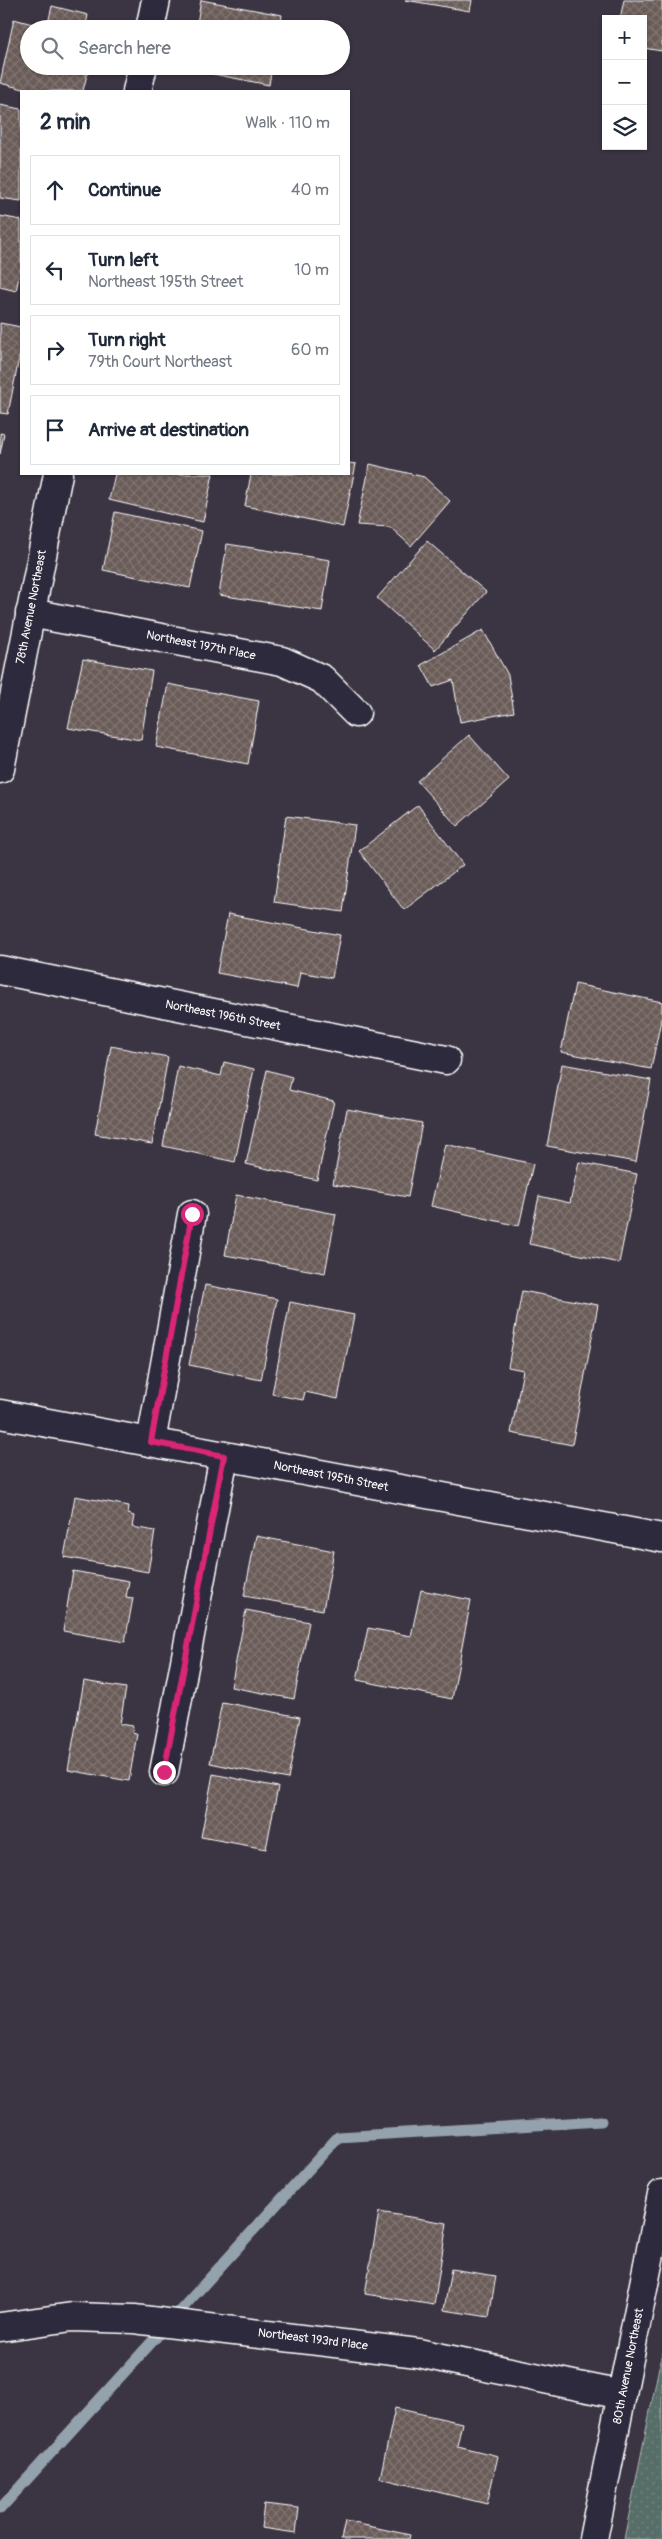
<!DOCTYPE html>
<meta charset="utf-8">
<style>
:root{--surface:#fff;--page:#f6f6f7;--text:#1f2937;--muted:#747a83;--line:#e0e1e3}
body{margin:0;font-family:Pangolin,sans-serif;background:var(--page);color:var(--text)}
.controls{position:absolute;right:15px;top:15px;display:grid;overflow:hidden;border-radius:0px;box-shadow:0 1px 4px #0004}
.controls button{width:45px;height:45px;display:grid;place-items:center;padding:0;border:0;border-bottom:1px solid var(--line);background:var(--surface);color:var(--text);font:25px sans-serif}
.stop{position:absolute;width:15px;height:15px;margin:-11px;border:4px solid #db2777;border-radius:50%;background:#fff}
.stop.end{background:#db2777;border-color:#fff;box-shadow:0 1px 5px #0008}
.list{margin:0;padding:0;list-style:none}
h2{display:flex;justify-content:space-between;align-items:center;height:65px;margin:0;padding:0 20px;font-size:21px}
h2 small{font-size:16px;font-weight:400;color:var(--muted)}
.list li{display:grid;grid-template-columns:32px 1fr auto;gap:15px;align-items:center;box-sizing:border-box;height:70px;margin:0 10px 10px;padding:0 10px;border:1px solid var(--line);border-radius:0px}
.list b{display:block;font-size:19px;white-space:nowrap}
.list p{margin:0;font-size:16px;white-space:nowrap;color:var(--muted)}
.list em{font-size:16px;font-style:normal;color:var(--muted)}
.icon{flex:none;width:28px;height:28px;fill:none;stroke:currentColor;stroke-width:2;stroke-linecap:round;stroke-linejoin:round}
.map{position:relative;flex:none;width:662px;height:2539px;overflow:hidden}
.search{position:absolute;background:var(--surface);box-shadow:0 1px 4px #0004;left:20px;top:20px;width:330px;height:55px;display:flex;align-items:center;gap:12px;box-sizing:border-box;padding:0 18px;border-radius:28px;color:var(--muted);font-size:19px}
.panel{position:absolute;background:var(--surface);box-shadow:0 1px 4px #0004;left:20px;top:90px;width:330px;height:385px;border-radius:0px}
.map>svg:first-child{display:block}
.green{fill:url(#green-dots);stroke:#abb6b4}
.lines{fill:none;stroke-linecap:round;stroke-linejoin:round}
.stream{stroke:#94a2ad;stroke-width:11}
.building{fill:url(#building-cross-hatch);stroke:#fff}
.minor-casing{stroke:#fff;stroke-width:31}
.major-casing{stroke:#fff;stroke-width:31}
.minor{stroke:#2f2a3d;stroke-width:28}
.major{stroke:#2f2a3d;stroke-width:28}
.route{stroke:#db2777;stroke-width:6}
.labels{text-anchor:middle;stroke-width:4;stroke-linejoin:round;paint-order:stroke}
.street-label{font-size:12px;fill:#fff;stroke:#2f2a3d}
</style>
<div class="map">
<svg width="662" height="2539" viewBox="0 0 662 2539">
<defs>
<pattern id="green-dots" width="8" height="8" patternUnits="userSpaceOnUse" patternTransform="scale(1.25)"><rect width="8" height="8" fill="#576d68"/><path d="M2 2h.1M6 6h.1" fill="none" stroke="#70837f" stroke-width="1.8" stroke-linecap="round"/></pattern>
<pattern id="building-cross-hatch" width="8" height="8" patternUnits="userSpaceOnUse" patternTransform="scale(1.25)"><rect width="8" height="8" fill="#6a5b58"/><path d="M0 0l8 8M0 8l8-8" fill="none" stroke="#807471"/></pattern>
</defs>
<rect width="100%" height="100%" fill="#3b3442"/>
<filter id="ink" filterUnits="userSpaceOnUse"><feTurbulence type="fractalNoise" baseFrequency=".02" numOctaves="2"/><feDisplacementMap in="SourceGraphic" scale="10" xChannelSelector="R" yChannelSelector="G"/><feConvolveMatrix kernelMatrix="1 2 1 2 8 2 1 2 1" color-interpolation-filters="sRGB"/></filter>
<g filter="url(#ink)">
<!-- green -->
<polygon class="green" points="662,2352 662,2539 624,2539"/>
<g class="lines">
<!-- stream -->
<polyline class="stream" points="0,2509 338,2137 601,2121"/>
</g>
<!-- building -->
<g class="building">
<polygon points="201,0 282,15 280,29 196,29"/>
<polygon points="405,0 472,0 470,11"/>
<polygon points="624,0 662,0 662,51 643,48 643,19 620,19"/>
<polygon points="52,6 88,15 85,29 29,29 29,66 89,66 83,91 31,91 0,83 14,19 47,28"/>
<polygon points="188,66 272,66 269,85 188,69"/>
<polygon points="0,105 21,109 21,201 0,198"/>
<polygon points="0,216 21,220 21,267 16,291 0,287"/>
<polygon points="0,323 21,327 21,348 8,414 0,413"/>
<polygon points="0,433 4,434 0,454"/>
<polygon points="349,463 356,464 343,527 245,506 251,474 349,474"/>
<polygon points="370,464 424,477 450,501 411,546 390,527 357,525"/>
<polygon points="115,474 213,474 203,522 109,500"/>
<polygon points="115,512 202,531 190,588 103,570"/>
<polygon points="427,541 486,592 435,650 377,598"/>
<polygon points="227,544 330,560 322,611 219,595"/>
<polygon points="483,630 508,675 514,712 460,722 453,680 433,687 421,665"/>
<polygon points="83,659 152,671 141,740 68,728"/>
<polygon points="168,684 259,701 248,764 156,747"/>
<polygon points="469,735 509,780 457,826 417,781"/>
<polygon points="418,805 463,865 404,910 359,851"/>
<polygon points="286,816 355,825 343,912 274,902"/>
<polygon points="228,914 340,935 332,978 300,972 297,988 217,973"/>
<polygon points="575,984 662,1002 662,1015 651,1069 561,1052"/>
<polygon points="111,1046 168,1057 152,1144 95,1134"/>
<polygon points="224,1062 254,1069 235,1162 163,1146 178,1066 221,1076"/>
<polygon points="562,1064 651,1080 636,1162 547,1146"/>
<polygon points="267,1070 292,1077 289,1090 334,1101 317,1180 246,1164"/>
<polygon points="347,1109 422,1123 408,1197 333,1184"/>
<polygon points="445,1144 533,1164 519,1226 431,1206"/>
<polygon points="579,1162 637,1174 619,1263 529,1244 539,1196 570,1203"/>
<polygon points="236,1195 336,1214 325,1273 225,1255"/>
<polygon points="205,1285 277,1299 261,1380 189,1365"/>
<polygon points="522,1291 598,1305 572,1445 511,1433 523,1370 508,1367"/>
<polygon points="290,1302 354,1315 338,1399 305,1392 303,1400 272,1394"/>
<polygon points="75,1496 129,1506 128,1514 134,1516 132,1527 155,1531 148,1572 64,1557"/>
<polygon points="256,1536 334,1551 323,1610 244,1596"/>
<polygon points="73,1571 129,1581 126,1597 133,1598 125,1642 63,1631"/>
<polygon points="421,1590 471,1600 452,1699 357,1680 368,1628 411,1636"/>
<polygon points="246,1610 309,1622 294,1699 231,1687"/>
<polygon points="84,1681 126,1688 120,1724 133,1726 132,1733 137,1734 129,1781 68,1770"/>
<polygon points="222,1702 300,1717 288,1779 210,1763"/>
<polygon points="213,1774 278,1787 266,1849 201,1837"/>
<polygon points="379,2212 447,2223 434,2305 365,2294"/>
<polygon points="451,2269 496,2276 489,2317 444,2310"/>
<polygon points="395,2408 462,2423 457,2446 498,2456 487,2504 380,2478"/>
<polygon points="264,2504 299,2508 296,2533 261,2528"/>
<polygon points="345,2521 410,2535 409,2539 341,2539"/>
</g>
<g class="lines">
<!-- minor casing -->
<g class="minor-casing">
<g id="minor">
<polyline points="150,29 156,0"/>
<polyline points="137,91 143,66"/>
<polyline points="30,613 282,661 322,679 356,713"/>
<polyline points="0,769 58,474"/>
<polyline points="0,970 446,1060"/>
<polyline points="0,1414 662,1538"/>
<polyline points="151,1442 192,1214"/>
<polyline points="164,1772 224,1456"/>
<polyline points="0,2327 72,2317 134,2319 418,2353 622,2395"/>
</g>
</g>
<!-- major casing -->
<g class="major-casing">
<polyline id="major" points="593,2539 662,2194"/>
</g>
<!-- minor -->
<use href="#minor" class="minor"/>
<!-- major -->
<use href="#major" class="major"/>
</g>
</g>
<g class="lines" filter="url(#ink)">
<!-- route -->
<polyline class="route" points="164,1772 224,1456 151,1442 192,1214"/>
</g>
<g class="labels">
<!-- street labels -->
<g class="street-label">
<text transform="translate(31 607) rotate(-79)" y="4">78th Avenue Northeast</text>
<text transform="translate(201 645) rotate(11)" y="4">Northeast 197th Place</text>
<text transform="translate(223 1015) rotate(11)" y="4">Northeast 196th Street</text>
<text transform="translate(331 1476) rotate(11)" y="4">Northeast 195th Street</text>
<text transform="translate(313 2339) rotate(7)" y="4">Northeast 193rd Place</text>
<text transform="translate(628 2366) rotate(-79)" y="4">80th Avenue Northeast</text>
</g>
</g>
</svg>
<div class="controls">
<button>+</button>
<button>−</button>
<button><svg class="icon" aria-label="layers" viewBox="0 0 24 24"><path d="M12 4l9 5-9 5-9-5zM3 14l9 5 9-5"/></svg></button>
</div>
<div class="stop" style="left:192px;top:1214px"></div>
<div class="stop end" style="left:164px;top:1772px"></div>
<div class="search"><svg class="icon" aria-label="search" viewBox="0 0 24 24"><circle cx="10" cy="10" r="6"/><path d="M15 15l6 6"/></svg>Search here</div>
<section class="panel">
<h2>2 min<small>Walk · 110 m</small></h2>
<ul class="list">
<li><svg class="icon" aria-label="ahead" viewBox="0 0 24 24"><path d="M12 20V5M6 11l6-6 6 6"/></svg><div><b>Continue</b></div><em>40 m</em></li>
<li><svg class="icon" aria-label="left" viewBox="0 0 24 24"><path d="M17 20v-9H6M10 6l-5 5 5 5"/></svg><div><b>Turn left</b><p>Northeast 195th Street</p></div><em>10 m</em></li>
<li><svg class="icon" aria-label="right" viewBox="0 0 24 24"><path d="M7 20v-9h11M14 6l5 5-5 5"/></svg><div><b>Turn right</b><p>79th Court Northeast</p></div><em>60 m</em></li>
<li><svg class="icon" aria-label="arrive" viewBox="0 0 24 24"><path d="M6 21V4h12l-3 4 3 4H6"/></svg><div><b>Arrive at destination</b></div></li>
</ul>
</section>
</div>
